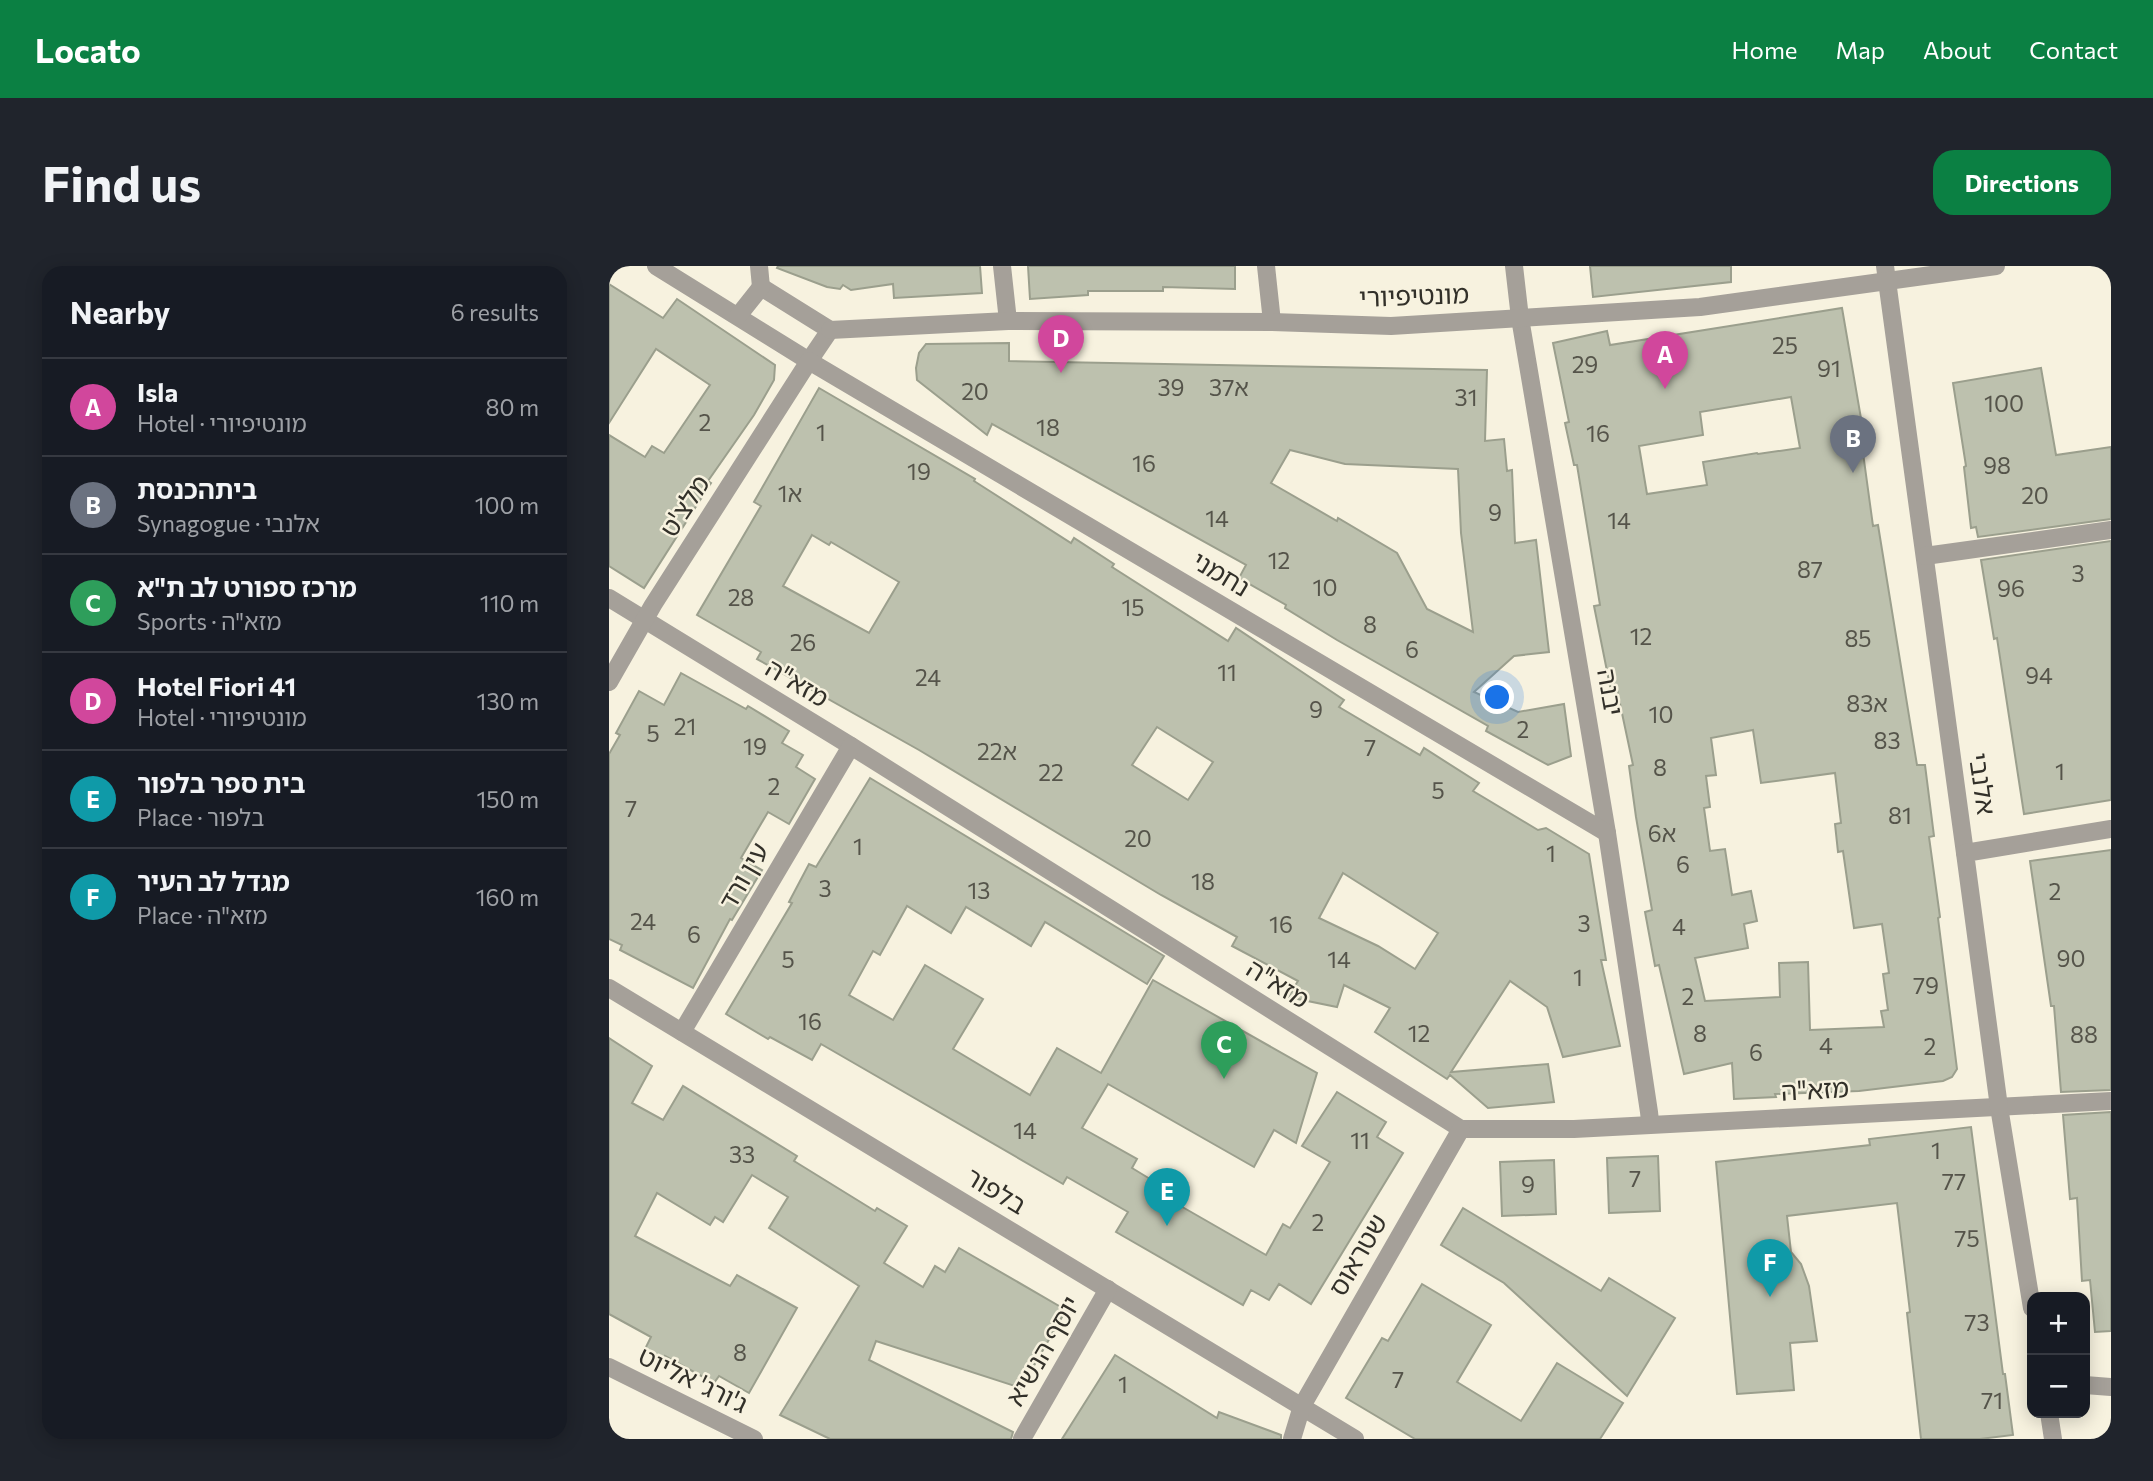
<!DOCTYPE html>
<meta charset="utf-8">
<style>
:root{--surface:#171b24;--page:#20242c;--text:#f1f3f6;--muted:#9ea1a6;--line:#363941;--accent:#0b8043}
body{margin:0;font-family:Commissioner,"Noto Sans Hebrew",sans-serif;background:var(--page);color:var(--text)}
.controls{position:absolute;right:21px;bottom:21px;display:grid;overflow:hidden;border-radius:14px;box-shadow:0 4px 18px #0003}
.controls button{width:63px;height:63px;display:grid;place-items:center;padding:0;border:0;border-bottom:2px solid var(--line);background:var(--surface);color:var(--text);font:35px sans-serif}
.you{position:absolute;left:889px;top:432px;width:24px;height:24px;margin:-18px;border:5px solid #fff;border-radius:50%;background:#1a73e8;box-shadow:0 0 0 10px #1a73e833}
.badge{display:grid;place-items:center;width:46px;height:46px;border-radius:50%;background:var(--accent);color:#fff;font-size:23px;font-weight:700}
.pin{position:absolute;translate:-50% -58px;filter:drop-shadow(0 2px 4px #0008)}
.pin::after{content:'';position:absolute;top:37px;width:24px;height:21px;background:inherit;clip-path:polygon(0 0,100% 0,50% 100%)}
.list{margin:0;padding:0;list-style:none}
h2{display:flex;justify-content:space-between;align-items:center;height:91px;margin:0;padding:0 28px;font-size:30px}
h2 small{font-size:23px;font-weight:400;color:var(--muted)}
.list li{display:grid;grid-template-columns:46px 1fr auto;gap:21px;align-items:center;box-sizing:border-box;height:98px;padding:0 28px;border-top:2px solid var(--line)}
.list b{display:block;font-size:26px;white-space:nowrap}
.list p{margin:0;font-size:23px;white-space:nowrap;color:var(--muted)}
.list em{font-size:23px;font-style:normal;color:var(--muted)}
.map{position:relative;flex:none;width:1502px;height:1173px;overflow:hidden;border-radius:21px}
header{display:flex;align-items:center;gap:42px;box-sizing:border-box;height:98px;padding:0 35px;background:var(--accent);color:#fff}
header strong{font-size:33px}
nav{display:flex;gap:38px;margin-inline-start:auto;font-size:24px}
.intro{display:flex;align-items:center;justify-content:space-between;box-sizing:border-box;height:168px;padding:0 42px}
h1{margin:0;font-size:49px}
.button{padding:18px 32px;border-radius:21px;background:var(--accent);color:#fff;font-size:24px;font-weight:700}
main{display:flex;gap:42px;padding:0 42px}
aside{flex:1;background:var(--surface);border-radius:21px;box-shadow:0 4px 18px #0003}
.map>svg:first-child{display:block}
.building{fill:#bdc1ae;stroke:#9b9f8d;stroke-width:2;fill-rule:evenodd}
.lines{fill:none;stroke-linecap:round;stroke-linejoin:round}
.pedestrian{stroke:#a5a099;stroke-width:18}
.minor{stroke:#a5a099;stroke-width:18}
.labels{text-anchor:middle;stroke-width:5;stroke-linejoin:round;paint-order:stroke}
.number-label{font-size:23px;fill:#55544a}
.street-label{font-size:26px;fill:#323029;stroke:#f7f2df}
</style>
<header>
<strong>Locato</strong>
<nav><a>Home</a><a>Map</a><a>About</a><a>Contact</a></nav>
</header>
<div class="intro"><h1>Find us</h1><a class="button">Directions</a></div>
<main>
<aside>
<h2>Nearby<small>6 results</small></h2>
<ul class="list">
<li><span class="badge" style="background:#d1479c">A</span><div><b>Isla</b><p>Hotel · מונטיפיורי</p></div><em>80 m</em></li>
<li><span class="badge" style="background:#6b7280">B</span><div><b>ביתהכנסת</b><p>Synagogue · אלנבי</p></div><em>100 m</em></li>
<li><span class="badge" style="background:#2e9e5b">C</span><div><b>מרכז ספורט לב ת&quot;א</b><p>Sports · מזא&quot;ה</p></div><em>110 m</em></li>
<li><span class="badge" style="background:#d1479c">D</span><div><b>Hotel Fiori 41</b><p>Hotel · מונטיפיורי</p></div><em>130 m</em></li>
<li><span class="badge" style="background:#0f9aa8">E</span><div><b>בית ספר בלפור</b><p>Place · בלפור</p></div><em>150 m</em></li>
<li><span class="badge" style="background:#0f9aa8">F</span><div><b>מגדל לב העיר</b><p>Place · מזא&quot;ה</p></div><em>160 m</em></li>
</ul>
</aside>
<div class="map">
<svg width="1502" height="1173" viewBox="0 0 1502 1173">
<rect width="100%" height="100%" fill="#f7f2df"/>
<!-- building -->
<g class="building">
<polygon points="169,0 371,0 373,27 285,32 284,18 242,24 234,19 231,23 218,21 168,2"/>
<polygon points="419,0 626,0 626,23 554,21 554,25 479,25 479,29 421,33"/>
<polygon points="981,0 1122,0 1122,16 984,31"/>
<polygon points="0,18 54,52 68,33 166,99 165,114 145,149 99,215 102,217 35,322 0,300 0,169 36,191 43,180 55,187 101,119 47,83 0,157"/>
<path d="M1233,42l21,122 -3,1 13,95 5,-1 39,240h8l9,71 -5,1 11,80 -2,1 19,151 -5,8 -9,4 -84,10 -84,3 1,3 -42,2 -2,-36 -48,11 -25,-109 -4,1 -10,-54 7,-2 -16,-93 -7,-51 4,-1 -17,-80 -6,1 -16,-80 6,-1 -23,-140h-3l-9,-42 4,-1 -16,-79 54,-12 3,14zM1182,131l9,51 -42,6 -1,-1 -54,9 4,23 -60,9 -8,-48 64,-11 -3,-23zM1144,464l8,53 74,-10 6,50 -6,1 3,28 5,-1 11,77 28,-4 7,49 -6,1 5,36 -7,1 3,16 -74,3 -2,-68 -29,1 1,34 -75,4 -10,-43 53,-10 -4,-24 13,-3 -6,-30 -19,4 -7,-46 -15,2 -6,-43 6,-1 -4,-31 10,-1 -5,-37z"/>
<path d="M400,77v18l478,9 -2,71 19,-2 3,32 5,-1 3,73 21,-3 13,112 -35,4 -40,36 44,20 46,-8 7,52 -23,9 -62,-34 2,-5 -151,-86 -52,-32 1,-3 -47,-27 7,-13 -254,-141 -5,11 -70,-55 -1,-12 3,-15 7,-9zM681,184l55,14 113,5 3,64 12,99 -46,-23 -30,-56 -59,-35 -1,3 -66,-38z"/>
<polygon points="1432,102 1447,189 1502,181 1502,253 1369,271 1367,261 1362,262 1355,201 1357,200 1344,117"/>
<path d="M210,122l156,91 -1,2 97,62 3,-5 40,26 -2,3 116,74 8,-13 108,72 -5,7 81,48 4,-7 55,35 -6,8 65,39 8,-2 43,26 17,106h-5l19,86 -57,11 -16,-50 -37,-26 -59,91 97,-8 6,38 -66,6 -38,-33 -3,4 -72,-47 15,-24 -46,-23 -7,22 -49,-10 10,-16 -66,-35 5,-9 -76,-42 -242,-145 -162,-91 4,-7 -64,-37 64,-109 -7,-4zM203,269l17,10 2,-3 68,40 -30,51 -86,-47zM548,461l56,35 -25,38 -56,-35zM734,607l95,60 -23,36 -37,-23 -59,-28z"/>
<polygon points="1502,275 1502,534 1415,548 1388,372 1385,373 1372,294"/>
<polygon points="72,407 137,443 139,440 180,465 173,477 194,489 187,501 206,513 180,558 159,546 132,592 153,604 123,654 121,653 84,722 11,684 13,679 0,673 0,488 11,469 7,467 30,425 55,439"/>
<polygon points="261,512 555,690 538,718 436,656 422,680 357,641 342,667 298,640 271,689 264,685 240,729 284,754 316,699 374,733 344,783 421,829 448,782 492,807 544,714 708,807 687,877 665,864 645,901 499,818 473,862 528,893 523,902 546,916 542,923 657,989 674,958 681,962 721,896 693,880 728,826 777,856 768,871 794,887 702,1038 670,1018 660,1034 642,1024 634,1039 507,966 519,946 458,911 454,918 212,778 203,794 161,771 159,773 117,748 183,637 180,636 200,598 207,601"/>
<polygon points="1502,584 1502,824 1452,826 1445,740 1442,740 1421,595"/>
<polygon points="0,772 43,800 23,837 54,854 74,820 188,890 185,895 266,945 268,942 298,960 275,997 314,1021 326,1000 336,1006 350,982 457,1044 412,1122 267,1075 260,1094 404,1166 402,1173 221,1173 171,1149 250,1020 160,962 179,931 143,909 114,956 106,951 101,959 48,927 26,970 121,1020 128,1009 188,1042 140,1127 110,1110 105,1117 56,1090 55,1093 36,1083 42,1071 0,1048"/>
<polygon points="1502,846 1502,1065 1486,1066 1481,1014 1473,1015 1468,932 1461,933 1454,849"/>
<polygon points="1362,861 1394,1108 1396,1108 1404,1169 1371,1173 1312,1173 1298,1047 1301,1046 1288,937 1178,950 1182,986 1192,998 1200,1020 1208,1075 1181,1077 1185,1124 1128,1128 1107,896 1261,879 1260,873"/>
<polygon points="1049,890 1051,945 1000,947 998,892"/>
<polygon points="945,894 947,948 893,950 891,896"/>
<polygon points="854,942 992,1025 1000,1012 1066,1052 1018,1130 895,1017 832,979"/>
<polygon points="813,1018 882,1059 848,1116 912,1155 948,1097 1014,1137 991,1173 806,1173 737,1132 773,1072 779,1075"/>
<polygon points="506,1089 608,1152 610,1146 672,1169 672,1173 453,1173"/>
</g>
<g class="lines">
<!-- pedestrian -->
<g class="pedestrian">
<polyline points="1276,0 1356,587"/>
<polyline points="1390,841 1423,1042"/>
<polyline points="1476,1119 1502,1121"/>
<polyline points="1440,1147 1444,1173"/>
</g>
<!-- minor -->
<g class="minor">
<polyline points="47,0 200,95 221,64 152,21"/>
<polyline points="150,0 152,21"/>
<polyline points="393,0 399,55"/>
<polyline points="657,0 663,56"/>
<polyline points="905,0 911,52 998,567 1040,846 1041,855 1037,859"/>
<polyline points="129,50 152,21"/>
<polyline points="221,64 399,55 663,56 782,60 1091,41 1387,0"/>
<polyline points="1316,290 1502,264"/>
<polyline points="0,332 242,480 852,863 965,863 1502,835"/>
<polyline points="0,416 44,339 200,95 998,567"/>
<polyline points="0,722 746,1173"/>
<polyline points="73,766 242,480"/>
<polyline points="1390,841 1356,587 1502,563"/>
<polyline points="0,1101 145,1173"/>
<polyline points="413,1173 499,1023"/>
<polyline points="683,1173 693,1140 852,863"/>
</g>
</g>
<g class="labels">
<!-- number labels -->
<g class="number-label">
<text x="1176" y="88">25</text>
<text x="976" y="107">29</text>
<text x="1220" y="111">91</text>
<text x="562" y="130">39</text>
<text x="620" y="130">37א</text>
<text x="366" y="134">20</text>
<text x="857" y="140">31</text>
<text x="1395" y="146">100</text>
<text x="96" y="165">2</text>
<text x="439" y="170">18</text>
<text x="212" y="175">1</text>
<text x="989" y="176">16</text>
<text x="535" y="206">16</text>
<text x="1388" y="208">98</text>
<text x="310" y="214">19</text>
<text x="181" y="236">1א</text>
<text x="1426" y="238">20</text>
<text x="886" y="255">9</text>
<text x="608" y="261">14</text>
<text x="1010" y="263">14</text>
<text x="670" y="303">12</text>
<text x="1201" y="312">87</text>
<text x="1469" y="316">3</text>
<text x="716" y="330">10</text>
<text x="1402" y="331">96</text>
<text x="132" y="340">28</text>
<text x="524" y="350">15</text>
<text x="761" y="367">8</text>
<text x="1032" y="379">12</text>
<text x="1249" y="381">85</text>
<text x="194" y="385">26</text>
<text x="803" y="392">6</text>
<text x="618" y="415">11</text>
<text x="1430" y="418">94</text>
<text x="319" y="420">24</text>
<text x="1258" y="446">83א</text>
<text x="707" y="452">9</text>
<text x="1052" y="457">10</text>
<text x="76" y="469">21</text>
<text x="914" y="472">2</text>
<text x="44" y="476">5</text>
<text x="1278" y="483">83</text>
<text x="146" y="489">19</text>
<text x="761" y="490">7</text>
<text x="388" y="494">22א</text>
<text x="1051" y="510">8</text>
<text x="1451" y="514">1</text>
<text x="442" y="515">22</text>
<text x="165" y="529">2</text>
<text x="829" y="533">5</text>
<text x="22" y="551">7</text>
<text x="1291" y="558">81</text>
<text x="1053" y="576">6א</text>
<text x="529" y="581">20</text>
<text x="249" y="589">1</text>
<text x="942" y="596">1</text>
<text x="1074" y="607">6</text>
<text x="594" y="624">18</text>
<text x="216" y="631">3</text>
<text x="370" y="633">13</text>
<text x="1446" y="634">2</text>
<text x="34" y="664">24</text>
<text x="975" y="666">3</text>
<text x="672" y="667">16</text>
<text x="1070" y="669">4</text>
<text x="85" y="677">6</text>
<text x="1462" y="701">90</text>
<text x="179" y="702">5</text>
<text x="730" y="702">14</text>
<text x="969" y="720">1</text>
<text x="1317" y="728">79</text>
<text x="1079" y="739">2</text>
<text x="201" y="764">16</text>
<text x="810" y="776">12</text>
<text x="1091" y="776">8</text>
<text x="1475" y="777">88</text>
<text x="1217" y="788">4</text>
<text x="1321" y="789">2</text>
<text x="1147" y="795">6</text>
<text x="416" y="873">14</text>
<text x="751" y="883">11</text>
<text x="1327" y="893">1</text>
<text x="133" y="897">33</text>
<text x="1026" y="921">7</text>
<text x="1345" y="924">77</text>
<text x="919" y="927">9</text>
<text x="709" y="965">2</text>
<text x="1358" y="981">75</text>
<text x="1368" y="1065">73</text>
<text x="131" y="1095">8</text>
<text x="789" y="1122">7</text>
<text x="514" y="1127">1</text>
<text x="1383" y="1143">71</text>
</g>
<!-- street labels -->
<g class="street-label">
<text transform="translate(805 30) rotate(-2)" y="9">מונטיפיורי</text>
<text transform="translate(76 240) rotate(-57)" y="9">מלצ'ט</text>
<text transform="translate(612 308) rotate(31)" y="9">נחמני</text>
<text transform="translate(188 417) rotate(31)" y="9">מזא"ה</text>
<text transform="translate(1001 426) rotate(80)" y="9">יבנה</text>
<text transform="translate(1373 518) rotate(82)" y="9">אלנבי</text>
<text transform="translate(135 610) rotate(-60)" y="9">עין ורד</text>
<text transform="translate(669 718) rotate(32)" y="9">מזא"ה</text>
<text transform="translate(1206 824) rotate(-3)" y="9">מזא"ה</text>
<text transform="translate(387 925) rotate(31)" y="9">בלפור</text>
<text transform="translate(749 989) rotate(-60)" y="9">שטראוס</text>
<text transform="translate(434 1085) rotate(-60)" y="9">יוסף הנשיא</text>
<text transform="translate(84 1114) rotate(26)" y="9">ג'ורג' אליוט</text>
</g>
</g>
</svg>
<div class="controls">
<button>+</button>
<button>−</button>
</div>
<div class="you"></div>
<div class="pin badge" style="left:1056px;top:123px;background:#d1479c">A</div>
<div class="pin badge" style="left:1244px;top:207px;background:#6b7280">B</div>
<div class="pin badge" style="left:615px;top:813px;background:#2e9e5b">C</div>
<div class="pin badge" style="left:452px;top:107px;background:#d1479c">D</div>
<div class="pin badge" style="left:558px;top:960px;background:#0f9aa8">E</div>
<div class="pin badge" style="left:1161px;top:1031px;background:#0f9aa8">F</div>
</div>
</main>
